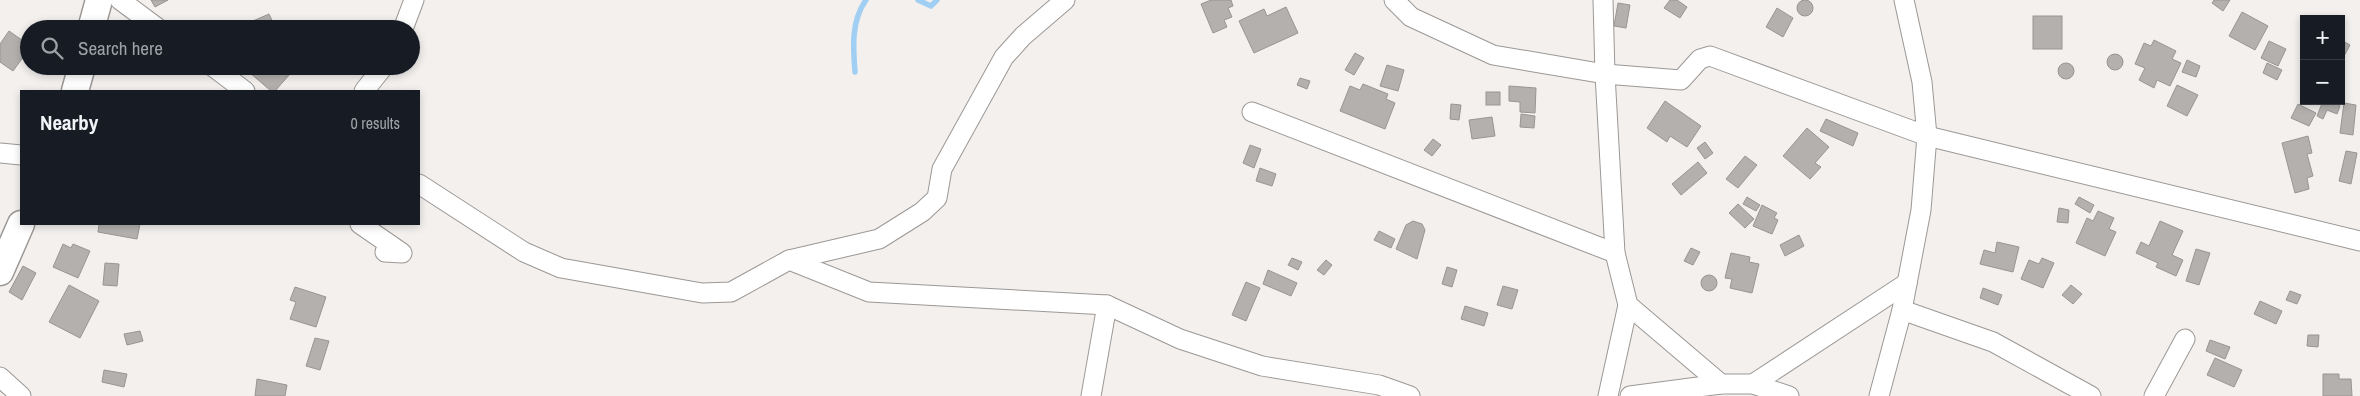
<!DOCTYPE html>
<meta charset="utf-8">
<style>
:root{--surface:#171b24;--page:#20242c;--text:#f1f3f6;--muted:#9ea1a6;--line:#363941}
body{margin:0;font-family:"Archivo Narrow",sans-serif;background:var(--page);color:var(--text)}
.controls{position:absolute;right:15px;top:15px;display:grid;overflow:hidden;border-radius:0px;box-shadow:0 2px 8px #0003}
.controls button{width:45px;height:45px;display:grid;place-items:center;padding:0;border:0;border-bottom:1px solid var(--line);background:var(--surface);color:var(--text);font:25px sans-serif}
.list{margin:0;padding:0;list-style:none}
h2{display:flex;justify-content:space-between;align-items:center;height:65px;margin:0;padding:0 20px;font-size:21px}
h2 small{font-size:16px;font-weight:400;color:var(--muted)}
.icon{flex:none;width:28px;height:28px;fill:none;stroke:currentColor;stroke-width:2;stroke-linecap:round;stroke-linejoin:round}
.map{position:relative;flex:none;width:2360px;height:396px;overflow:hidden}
.search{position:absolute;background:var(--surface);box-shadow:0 2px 8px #0003;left:20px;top:20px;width:400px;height:55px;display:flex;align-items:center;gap:12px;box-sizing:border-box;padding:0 18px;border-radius:28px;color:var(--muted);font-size:19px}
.panel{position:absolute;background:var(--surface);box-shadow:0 2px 8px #0003;left:20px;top:90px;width:400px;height:135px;border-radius:0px}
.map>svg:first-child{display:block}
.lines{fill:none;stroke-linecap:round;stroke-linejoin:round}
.stream{stroke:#a1cff3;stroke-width:5.5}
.building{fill:#b3b0ae;stroke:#989694}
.street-casing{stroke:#9b9896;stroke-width:21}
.secondary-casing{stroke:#9b9896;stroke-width:29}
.street{stroke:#fff;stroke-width:19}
.secondary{stroke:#fff;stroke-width:26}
</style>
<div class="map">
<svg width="2360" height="396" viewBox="0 0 2360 396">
<rect width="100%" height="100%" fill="#f3f0ee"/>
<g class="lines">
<!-- stream -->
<g class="stream">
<polyline points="918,0 931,6 937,0"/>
<path d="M855,72c-2,-25 -4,-51 11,-72"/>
</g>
</g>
<!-- building -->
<g class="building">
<circle cx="1805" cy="8" r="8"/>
<polygon points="151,0 168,0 155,7"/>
<polygon points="1211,0 1231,0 1233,6 1228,8 1232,17 1224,20 1227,27 1213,33 1201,4"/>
<polygon points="1670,0 1677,0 1687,7 1680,18 1664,8"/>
<polygon points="2214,0 2230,0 2223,11 2212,3"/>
<polygon points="1618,3 1630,5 1626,28 1614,26"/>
<polygon points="1286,7 1298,33 1254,53 1239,21 1264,9 1267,16"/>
<polygon points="1777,8 1793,18 1783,37 1766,27"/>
<polygon points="2242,12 2268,26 2255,50 2229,36"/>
<polygon points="269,14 276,29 248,29 246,24"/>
<rect x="2033" y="16" width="29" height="33"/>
<polygon points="9,31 29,45 29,49 13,71 0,62 0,44"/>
<polygon points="2154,40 2176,51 2172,59 2181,63 2170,86 2157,80 2154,88 2139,80 2145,68 2135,64 2144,43 2151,46"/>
<polygon points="2341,40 2350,45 2343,58 2341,57"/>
<polygon points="2269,41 2286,49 2278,66 2261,58"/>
<polygon points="1355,53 1364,58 1354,75 1345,70"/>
<circle cx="2115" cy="62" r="8"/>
<polygon points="2187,60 2200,66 2196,77 2182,72"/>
<polygon points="2267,63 2282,70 2277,80 2263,73"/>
<circle cx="2066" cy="71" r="8"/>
<polygon points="1387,65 1404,70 1398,91 1380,86"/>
<polygon points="255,66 297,66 275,91 271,91 249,72"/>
<polygon points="1300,78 1310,81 1307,89 1297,85"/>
<polygon points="1363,84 1388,94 1386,99 1395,103 1385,129 1340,111 1350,86 1360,90"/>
<polygon points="2177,85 2198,95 2187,116 2167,106"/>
<polygon points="1509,86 1536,88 1535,113 1520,112 1520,102 1509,101"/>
<rect x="1486" y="92" width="14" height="13"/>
<polygon points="1665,101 1701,126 1687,147 1670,136 1667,142 1647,128"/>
<polygon points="2323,101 2330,101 2340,106 2337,114 2327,110 2323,119 2317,116"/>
<polygon points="2344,103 2356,105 2353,135 2340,133"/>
<polygon points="1451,104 1461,105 1459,120 1450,119"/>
<polygon points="2298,104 2316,113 2309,126 2291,118"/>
<polygon points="1521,114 1535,116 1534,128 1520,127"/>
<polygon points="1492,117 1495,136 1472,139 1469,120"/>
<polygon points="1826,119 1858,133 1853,146 1820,131"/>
<polygon points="1807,128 1829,147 1815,163 1821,167 1810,179 1783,156"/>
<polygon points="2308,136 2312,153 2307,154 2313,176 2307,178 2309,189 2295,193 2282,143"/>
<polygon points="1433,139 1441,145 1432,156 1424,150"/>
<polygon points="1705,142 1713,153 1705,159 1697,148"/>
<polygon points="1250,145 1261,149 1254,168 1243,163"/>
<polygon points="2346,151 2357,153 2351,184 2339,181"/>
<polygon points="1745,156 1757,165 1738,188 1726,179"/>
<polygon points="1698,162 1707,173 1681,195 1672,184"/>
<polygon points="1260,168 1276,174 1272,186 1256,181"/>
<polygon points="1747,197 1760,205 1756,211 1743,204"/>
<polygon points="2079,197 2094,205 2090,213 2075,204"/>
<polygon points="1738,204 1754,219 1745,228 1729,213"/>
<polygon points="1762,205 1777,213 1774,218 1778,220 1772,234 1753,226"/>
<polygon points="2059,208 2069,210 2068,223 2057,222"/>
<polygon points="2098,211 2114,218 2109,229 2116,232 2105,256 2076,243 2087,218 2093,221"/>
<polygon points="1413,221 1422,224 1425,230 1417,259 1396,249 1406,225"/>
<polygon points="2160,221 2183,231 2172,255 2183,260 2176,276 2156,267 2158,263 2136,253 2141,242 2149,246"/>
<polygon points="99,224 140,224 137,239 98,232"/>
<polygon points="1379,231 1395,239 1391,248 1374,240"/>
<polygon points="1799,235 1804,246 1785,256 1780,245"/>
<polygon points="1997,242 2019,247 2013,272 1980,264 1984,250 1995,253"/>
<polygon points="63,244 71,248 73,244 90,251 78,278 53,267"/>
<polygon points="1691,248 1700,252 1693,265 1684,261"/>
<polygon points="2196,249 2210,253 2199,285 2186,281"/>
<polygon points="1731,253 1750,257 1749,262 1759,264 1752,293 1730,288 1732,279 1725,278"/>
<polygon points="1292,258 1302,262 1298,270 1288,265"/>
<polygon points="2042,258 2054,263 2043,288 2021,279 2029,260 2039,264"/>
<polygon points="1326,260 1332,265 1324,275 1317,270"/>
<polygon points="105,263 119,264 117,286 103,285"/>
<polygon points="23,266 36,273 22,300 9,292"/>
<polygon points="1447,267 1457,270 1452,287 1442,284"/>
<polygon points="1268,270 1297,283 1291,296 1263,284"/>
<circle cx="1709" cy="283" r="8"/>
<polygon points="1246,282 1260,288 1246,321 1232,315"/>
<polygon points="69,285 99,301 80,338 49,322"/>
<polygon points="2071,285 2082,294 2073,304 2062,295"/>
<polygon points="1503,286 1518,290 1512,309 1497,305"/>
<polygon points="295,287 326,297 316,327 290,319 296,302 290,300"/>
<polygon points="1983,288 2002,295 1998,305 1980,298"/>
<polygon points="2290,291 2301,295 2297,304 2286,300"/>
<polygon points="2260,301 2282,311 2276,324 2254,314"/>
<polygon points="1465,306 1488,313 1484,326 1461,319"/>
<polygon points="140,331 143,341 127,345 124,334"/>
<polygon points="2308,335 2319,335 2318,347 2307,346"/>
<polygon points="315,338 329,341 320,370 306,366"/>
<polygon points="2210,340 2230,347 2225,359 2206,351"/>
<polygon points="2215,358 2242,370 2234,387 2207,375"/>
<polygon points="104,370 127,374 124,387 102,382"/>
<polygon points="2323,374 2339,374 2339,379 2351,379 2352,396 2323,396"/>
<polygon points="257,379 287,385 285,396 255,396"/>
</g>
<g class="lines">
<!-- street casing -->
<g class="street-casing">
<g id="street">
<polyline points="120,0 159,29"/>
<polyline points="1394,0 1411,17 1493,55 1605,74 1681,80 1700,59 1710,56 1927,136 2360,241"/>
<polyline points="1603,0 1605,74 1615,253 1628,305 1721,384"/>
<polyline points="403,29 414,0"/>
<polyline points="212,66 245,91"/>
<polyline points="364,91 384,66"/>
<polyline points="1252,112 1615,253"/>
<polyline points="0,153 21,155"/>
<polyline points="419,184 524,252 561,268 702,293 731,292 789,260 869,292 1107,305 1180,339 1262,366 1379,385 1410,396"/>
<polyline points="360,224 402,253 385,252"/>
<polyline points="789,260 879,239 922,212 937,198 942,169 1004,57 1023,36 1065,0"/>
<polyline points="1902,310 1993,342 2091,396"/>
<polyline points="0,377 21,396"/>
<polyline points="1753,384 1907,283"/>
<polyline points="1091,396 1107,305"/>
<polyline points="1608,396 1628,305"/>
<polyline points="1630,396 1721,384 1753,384 1789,396"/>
<polyline points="1879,396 1902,310 1921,210 1927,136 1922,82 1904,0"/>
<polyline points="2154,396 2185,339"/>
</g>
</g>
<!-- secondary casing -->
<g class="secondary-casing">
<g id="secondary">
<polyline points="91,29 99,0"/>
<polyline points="75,91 82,66"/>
<polyline points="0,272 21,224"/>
</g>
</g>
<!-- street -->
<use href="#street" class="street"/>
<!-- secondary -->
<use href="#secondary" class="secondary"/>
</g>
</svg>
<div class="controls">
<button>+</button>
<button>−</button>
</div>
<div class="search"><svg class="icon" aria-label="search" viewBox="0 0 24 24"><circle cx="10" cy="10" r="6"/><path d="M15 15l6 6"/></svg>Search here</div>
<section class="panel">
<h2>Nearby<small>0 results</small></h2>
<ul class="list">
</ul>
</section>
</div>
